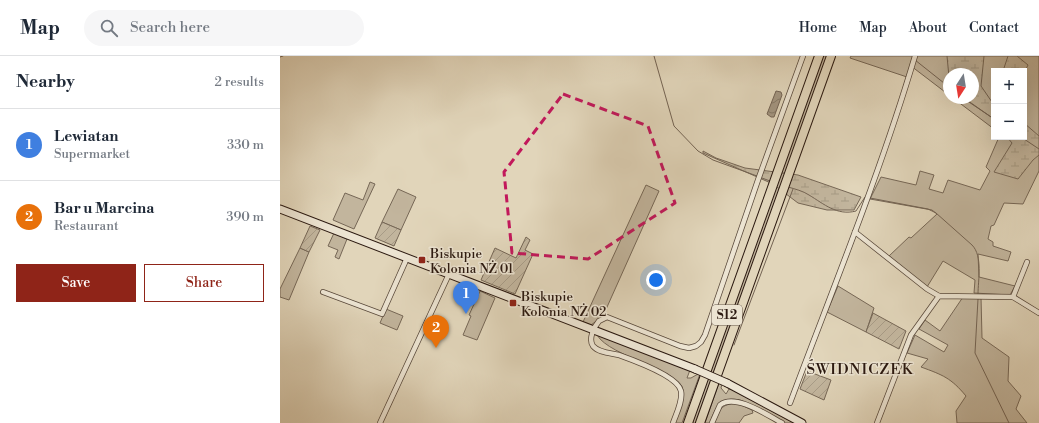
<!DOCTYPE html>
<meta charset="utf-8">
<style>
:root{--surface:#fff;--page:#f6f6f7;--text:#1f2937;--muted:#747a83;--line:#e0e1e3;--accent:#8f2418}
body{margin:0;font-family:"Libre Bodoni",serif;background:var(--page);color:var(--text)}
.controls{position:absolute;right:12px;top:12px;display:grid;overflow:hidden;border-radius:0px;box-shadow:0 4px 16px #0002}
.controls button{width:36px;height:36px;display:grid;place-items:center;padding:0;border:0;border-bottom:1px solid var(--line);background:var(--surface);color:var(--text);font:20px sans-serif}
.compass{position:absolute;left:663px;top:12px;width:36px;height:36px;border-radius:50%;background:var(--surface);box-shadow:0 4px 16px #0002;rotate:192deg}
.you{position:absolute;left:376px;top:224px;width:14px;height:14px;margin:-10px;border:3px solid #fff;border-radius:50%;background:#1a73e8;box-shadow:0 0 0 6px #1a73e833}
.badge{display:grid;place-items:center;width:26px;height:26px;border-radius:50%;background:var(--accent);color:#fff;font-size:13px;font-weight:700}
.pin{position:absolute;translate:-50% -33px;filter:drop-shadow(0 1px 2px #0008)}
.pin::after{content:'';position:absolute;top:21px;width:14px;height:12px;background:inherit;clip-path:polygon(0 0,100% 0,50% 100%)}
.list{margin:0;padding:0;list-style:none}
h2{display:flex;justify-content:space-between;align-items:center;height:52px;margin:0;padding:0 16px;font-size:17px}
h2 small{font-size:13px;font-weight:400;color:var(--muted)}
.list li{display:grid;grid-template-columns:26px 1fr auto;gap:12px;align-items:center;box-sizing:border-box;height:72px;padding:0 16px;border-top:1px solid var(--line)}
.list b{display:block;font-size:15px;white-space:nowrap}
.list p{margin:0;font-size:13px;white-space:nowrap;color:var(--muted)}
.list em{font-size:13px;font-style:normal;color:var(--muted)}
.actions{display:flex;gap:8px;padding:12px 16px}
.actions a{flex:1;padding:9px 0;border:1px solid var(--accent);border-radius:0px;text-align:center;font-size:14px;color:var(--accent)}
.actions .main{background:var(--accent);color:#fff}
.icon{flex:none;width:22px;height:22px;fill:none;stroke:currentColor;stroke-width:2;stroke-linecap:round;stroke-linejoin:round}
.map{position:relative;flex:none;width:759px;height:367px;overflow:hidden}
header{display:flex;align-items:center;gap:24px;box-sizing:border-box;height:56px;padding:0 20px;background:var(--surface);border-bottom:1px solid var(--line)}
header strong{font-size:19px}
nav{display:flex;gap:22px;margin-inline-start:auto;font-size:14px}
.search{width:280px;height:36px;background:var(--page);display:flex;align-items:center;gap:10px;box-sizing:border-box;padding:0 14px;border-radius:22px;color:var(--muted);font-size:15px}
main{display:flex}
aside{flex:1;background:var(--surface)}
.map>svg:first-child{display:block}
.grass{fill:#c2b59d;stroke:#766756}
.wetland{fill:url(#wetland-marsh);stroke:#766756}
.garden{fill:url(#garden-furrows);stroke:#766756}
.water{fill:url(#water-waves);stroke:#736353}
.lines{fill:none;stroke-linecap:round;stroke-linejoin:round}
.stream{stroke:#736353;stroke-width:1}
.street-casing{stroke:#58483a;stroke-width:6}
.secondary-casing{stroke:#2b1910;stroke-width:9}
.highway-casing{stroke:#2b1910;stroke-width:10}
.street{stroke:#ece4d2;stroke-width:4.5}
.secondary{stroke:#ece4d2;stroke-width:7}
.highway{stroke:#e1d5ba;stroke-width:8}
.secondary-bridge-casing{stroke:#2b1910;stroke-width:9;stroke-linecap:butt}
.secondary-bridge{stroke:#ece4d2;stroke-width:7}
.marked{fill:none;stroke:#c2185b;stroke-width:3;stroke-dasharray:8 5;stroke-linejoin:round}
.poi-dot{fill:#8f2418;stroke:#ece4d2;stroke-width:1.5}
.labels{text-anchor:middle;stroke-width:3;stroke-linejoin:round;paint-order:stroke}
.shield{fill:#ece4d2;stroke:#65564a;stroke-width:1}
.shield-label{font-size:12px;font-weight:bold;fill:#2b1910}
.poi-label{font-size:13px;fill:#2b1910;stroke:#ece4d2;text-anchor:start}
.quarter-label{font-size:15px;letter-spacing:1px;fill:#2b1910;stroke:#ece4d2}
</style>
<header>
<strong>Map</strong>
<div class="search"><svg class="icon" aria-label="search" viewBox="0 0 24 24"><circle cx="10" cy="10" r="6"/><path d="M15 15l6 6"/></svg>Search here</div>
<nav><a>Home</a><a>Map</a><a>About</a><a>Contact</a></nav>
</header>
<main>
<aside>
<h2>Nearby<small>2 results</small></h2>
<ul class="list">
<li><span class="badge" style="background:#3f7fe0">1</span><div><b>Lewiatan</b><p>Supermarket</p></div><em>330 m</em></li>
<li><span class="badge" style="background:#e8710a">2</span><div><b>Bar u Marcina</b><p>Restaurant</p></div><em>390 m</em></li>
</ul>
<div class="actions"><a class="main">Save</a><a>Share</a></div>
</aside>
<div class="map">
<svg width="759" height="367" viewBox="0 0 759 367">
<defs>
<pattern id="wetland-marsh" width="20" height="14" patternUnits="userSpaceOnUse"><rect width="20" height="14" fill="#c2b59d"/><path d="M1 5h8M5 5V1M11 12h8M15 12V8" fill="none" stroke="#a79b86"/></pattern>
<pattern id="garden-furrows" width="10" height="10" patternUnits="userSpaceOnUse"><rect width="10" height="10" fill="#c2b59d"/><path d="M-1 1l2-2M0 10L10 0M9 11l2-2" fill="none" stroke="#a79b86"/></pattern>
<pattern id="water-waves" width="16" height="10" patternUnits="userSpaceOnUse"><rect width="16" height="10" fill="#a39580"/><path d="M0 5q4-4 8 0t8 0" fill="none" stroke="#857967"/></pattern>
</defs>
<rect width="100%" height="100%" fill="#e1d5ba"/>
<filter id="stains"><feTurbulence type="fractalNoise" baseFrequency=".005" numOctaves="4"/><feColorMatrix values="0 0 0 0 .2 0 0 0 0 .09 0 0 0 0 .02 0 0 0 .5 -.17"/></filter>
<radialGradient id="worn" r=".72"><stop offset=".6" stop-color="#630" stop-opacity="0"/><stop offset="1" stop-color="#630" stop-opacity=".3"/></radialGradient>
<!-- grass -->
<g class="grass">
<polygon points="541,0 549,0 417,367 410,367"/>
<polygon points="571,0 759,0 759,115 743,148 724,147 714,169 711,170 708,183 713,186 713,190 731,196 728,205 698,198 699,221 735,230 730,239 694,237 695,224 663,205 647,231 609,200 629,181 631,182 657,158 652,154 590,143 601,121 636,129 640,115 654,119 649,133 663,137 668,124 700,134 710,115 706,111 719,81 744,81 744,15 714,15 714,73 673,42 693,42 693,18 669,18 669,39 631,10 627,21 570,2"/>
<polygon points="90,126 95,128 74,173 53,164 65,137 83,144"/>
<polygon points="366,129 379,135 323,260 311,269 303,266"/>
<polygon points="118,133 136,141 121,174 102,166"/>
<polygon points="54,177 67,183 59,203 55,201 58,194 48,190"/>
<polygon points="20,192 29,196 9,244 0,241 0,233"/>
<polygon points="558,230 594,252 586,276 547,256"/>
<polygon points="200,235 215,242 197,284 183,279 191,260 189,259"/>
<path d="M683,241h18l1,41 27,19 -1,24 13,15 -5,13 11,14h-70l-1,-12 10,-15c-15,-18 -23,-21 -45,-29l7,-8 -21,-6 8,-18 29,17 4,-7 -29,-16 6,-9 15,11z"/>
<polygon points="106,253 123,260 117,274 100,267"/>
<path d="M317,279l93,35 -3,8h4l7,-4h2l-18,49h-8c3,-9 10,-23 9,-33 -2,-20 -73,-33 -86,-55z"/>
<path d="M439,327l3,1 -1,4 5,6 3,-5h2l63,34h-9l-45,-23c-19,-4 -25,7 -30,23h-5z"/>
<path d="M457,347l15,7 1,3 -9,3 -5,7h-25c7,-15 6,-18 23,-20z"/>
</g>
<!-- wetland -->
<g class="wetland">
<polygon points="667,0 704,0 701,30 714,49 714,63 684,42 693,42 693,18 669,18 669,21"/>
<polygon points="728,0 737,0 748,9 744,17 744,15 723,15"/>
<polygon points="744,67 759,80 759,99 753,104 738,123 714,116 732,87 727,81 744,81"/>
<polygon points="423,95 436,102 465,112 518,119 581,141 574,154 547,154 518,147 493,128 423,97"/>
</g>
<!-- garden -->
<g class="garden">
<polygon points="102,166 121,174 114,190 95,182"/>
<polygon points="30,170 40,174 29,196 20,192"/>
<polygon points="246,181 250,184 245,194 253,198 235,238 201,224 215,192 236,202"/>
<polygon points="593,257 626,275 619,293 586,276"/>
<polygon points="527,315 551,324 544,344 520,333"/>
</g>
<!-- water -->
<polygon class="water" points="496,35 501,36 502,39 494,61 491,61 487,58"/>
<g class="lines">
<!-- stream -->
<g class="stream">
<polyline points="374,0 394,70 418,95 433,104 477,120"/>
<polyline points="0,1 3,0"/>
<polyline points="635,4 669,31"/>
<polyline points="683,42 714,63"/>
<polyline points="741,81 759,93"/>
<polyline points="482,122 490,125"/>
<path d="M508,131c7,2 15,4 21,8 15,9 28,21 47,16l9,-14"/>
<path d="M590,142l58,11 8,4 36,32c11,11 6,35 6,49"/>
<polyline points="698,243 695,297 729,367"/>
<polyline points="454,289 513,133"/>
</g>
<!-- street casing -->
<g class="street-casing">
<g id="street">
<polyline points="575,176 647,233 659,240"/>
<polyline points="43,236 102,258 127,202"/>
<polyline points="733,241 747,206"/>
<path d="M510,347c43,-115 90,-229 125,-347"/>
<polyline points="100,367 169,218"/>
<path d="M393,367c3,-9 10,-22 8,-32 -3,-15 -48,-31 -62,-36 -8,-2 -20,-2 -26,-9 -5,-7 1,-19 6,-25l8,-4 73,29 9,2 7,-2 5,-4 4,-7 53,-155 45,-124"/>
<path d="M432,367l8,-18c15,-12 47,10 62,18"/>
<polyline points="597,367 631,279 659,240 733,241 759,257"/>
</g>
</g>
<!-- secondary casing -->
<g class="secondary-casing">
<g id="secondary">
<polyline points="0,153 415,313"/>
<polyline points="447,327 522,367"/>
</g>
</g>
<!-- highway casing -->
<g class="highway-casing">
<g id="highway">
<polyline points="408,367 539,0"/>
<polyline points="420,367 551,0"/>
</g>
</g>
<!-- street -->
<use href="#street" class="street"/>
<!-- secondary -->
<use href="#secondary" class="secondary"/>
<!-- highway -->
<use href="#highway" class="highway"/>
<!-- secondary-bridge casing -->
<g class="secondary-bridge-casing">
<polyline id="secondary-bridge" points="415,313 447,327"/>
</g>
<!-- secondary-bridge -->
<use href="#secondary-bridge" class="secondary-bridge"/>
</g>
<!-- marked area -->
<path class="marked" d="M283,38l85,32 27,77 -87,56 -76,-6 -8,-81z"/>
<!-- markers -->
<g class="poi-dot">
<rect x="138" y="200" width="8" height="8" rx="2"/>
<rect x="229" y="243" width="8" height="8" rx="2"/>
</g>
<g class="labels">
<!-- shield labels -->
<rect class="shield" x="432" y="249" width="30" height="20" rx="3"/>
<g class="shield-label">
<text x="447" y="263">S12</text>
</g>
<!-- poi labels -->
<g class="poi-label">
<text x="150" y="202">Biskupie<tspan x="150" dy="15">Kolonia NŻ 01</tspan></text>
<text x="241" y="245">Biskupie<tspan x="241" dy="15">Kolonia NŻ 02</tspan></text>
</g>
<!-- quarter labels -->
<g class="quarter-label">
<text x="580" y="318">ŚWIDNICZEK</text>
</g>
</g>
<rect width="100%" height="100%" filter="url(#stains)"/>
<rect width="100%" height="100%" fill="url(#worn)"/>
</svg>
<div class="controls">
<button>+</button>
<button>−</button>
</div>
<svg class="compass" viewBox="-18 -18 36 36"><path d="M0-13l5 13h-10z" fill="#e53935"/><path d="M0 13l5-13h-10z" fill="#747a83"/></svg>
<div class="you"></div>
<div class="pin badge" style="left:186px;top:258px;background:#3f7fe0">1</div>
<div class="pin badge" style="left:156px;top:292px;background:#e8710a">2</div>
</div>
</main>
